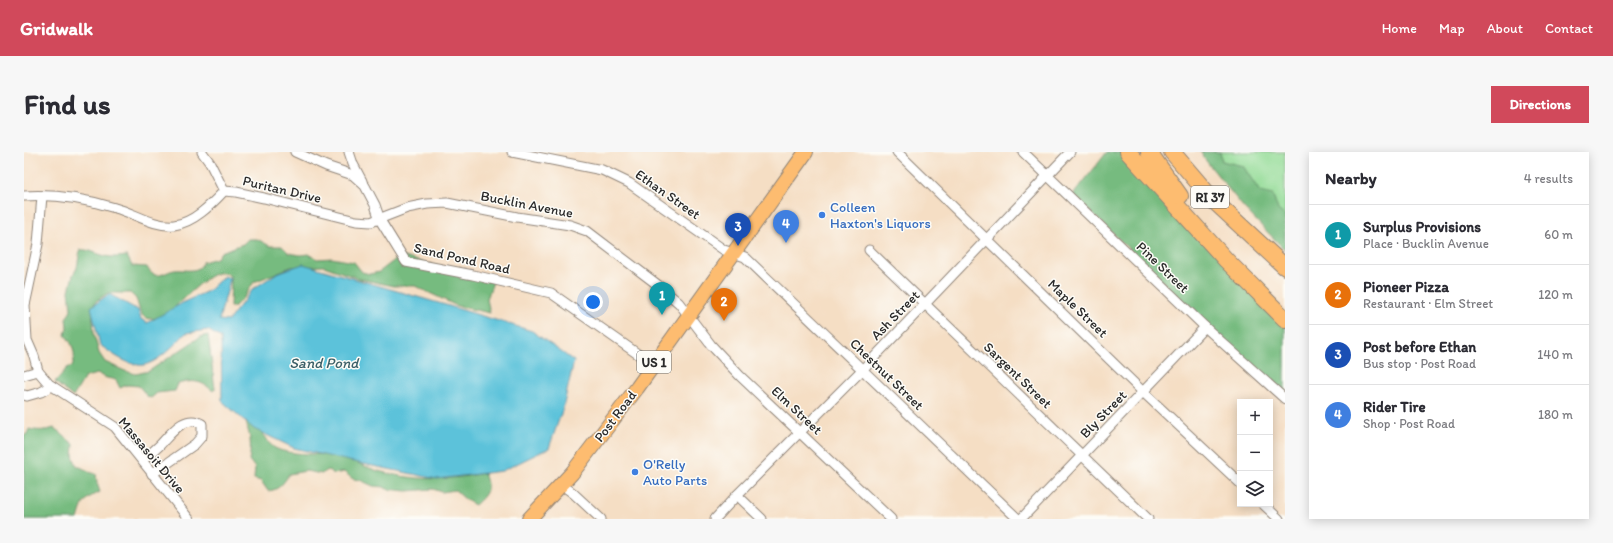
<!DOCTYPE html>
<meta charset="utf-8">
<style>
:root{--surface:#fff;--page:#f7f7f7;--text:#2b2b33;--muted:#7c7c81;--line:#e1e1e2;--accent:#d1495b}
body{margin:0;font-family:Itim,sans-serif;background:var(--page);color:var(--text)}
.controls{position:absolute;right:12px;bottom:12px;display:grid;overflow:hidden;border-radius:0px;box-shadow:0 2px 10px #0003}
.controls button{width:36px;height:36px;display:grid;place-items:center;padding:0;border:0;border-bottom:1px solid var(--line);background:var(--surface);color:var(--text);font:20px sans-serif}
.you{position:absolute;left:569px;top:150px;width:14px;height:14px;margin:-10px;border:3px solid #fff;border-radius:50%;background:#1a73e8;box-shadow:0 0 0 6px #1a73e833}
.badge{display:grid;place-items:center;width:26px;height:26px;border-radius:50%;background:var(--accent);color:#fff;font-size:13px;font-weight:700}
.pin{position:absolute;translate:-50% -33px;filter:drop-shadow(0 1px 2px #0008)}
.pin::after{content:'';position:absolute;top:21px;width:14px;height:12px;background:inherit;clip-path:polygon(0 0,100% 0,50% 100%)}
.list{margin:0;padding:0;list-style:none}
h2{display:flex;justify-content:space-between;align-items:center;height:52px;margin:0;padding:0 16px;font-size:17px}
h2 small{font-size:13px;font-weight:400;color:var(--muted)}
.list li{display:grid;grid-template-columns:26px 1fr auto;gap:12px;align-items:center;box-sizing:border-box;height:60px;padding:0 16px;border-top:1px solid var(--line)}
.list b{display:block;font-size:15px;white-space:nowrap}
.list p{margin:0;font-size:13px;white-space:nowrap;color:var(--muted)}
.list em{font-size:13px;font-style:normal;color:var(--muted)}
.icon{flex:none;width:22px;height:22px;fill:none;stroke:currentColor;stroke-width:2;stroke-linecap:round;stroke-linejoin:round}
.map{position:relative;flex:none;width:1261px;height:367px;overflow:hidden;border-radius:0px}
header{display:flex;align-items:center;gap:24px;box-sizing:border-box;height:56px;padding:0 20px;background:var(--accent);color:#fff}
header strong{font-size:19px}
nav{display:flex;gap:22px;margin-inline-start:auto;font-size:14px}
.intro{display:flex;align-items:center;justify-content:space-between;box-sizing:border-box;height:96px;padding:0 24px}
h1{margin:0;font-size:28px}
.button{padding:10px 18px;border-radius:0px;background:var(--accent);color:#fff;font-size:14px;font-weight:700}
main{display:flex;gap:24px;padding:0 24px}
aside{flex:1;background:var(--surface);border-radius:0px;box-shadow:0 2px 10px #0003}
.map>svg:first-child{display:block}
.green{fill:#93db96;stroke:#5f8360}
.forest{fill:#76bb7f;stroke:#507355}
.water{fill:#5cc2da;stroke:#447682}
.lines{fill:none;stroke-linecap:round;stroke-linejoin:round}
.street-casing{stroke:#908478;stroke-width:11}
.primary-casing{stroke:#908478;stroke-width:16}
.highway-casing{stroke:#908478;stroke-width:18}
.street{stroke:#fff;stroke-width:9}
.primary{stroke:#fdbc6f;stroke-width:14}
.highway{stroke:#fdbc6f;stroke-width:16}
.shop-dot{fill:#3f7fe0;stroke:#fdfcf7;stroke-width:1.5}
.labels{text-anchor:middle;stroke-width:3;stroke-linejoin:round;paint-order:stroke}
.shield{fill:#fdfcf7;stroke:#6a6a68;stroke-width:1}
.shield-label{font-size:13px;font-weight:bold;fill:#2b2b2b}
.street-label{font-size:14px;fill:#2b2b2b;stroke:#fdfcf7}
.shop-label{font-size:14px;fill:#366cbe;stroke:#fdfcf7;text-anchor:start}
.water-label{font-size:15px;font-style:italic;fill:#3c6068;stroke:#fdfcf7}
</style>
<header>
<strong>Gridwalk</strong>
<nav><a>Home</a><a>Map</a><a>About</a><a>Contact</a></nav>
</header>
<div class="intro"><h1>Find us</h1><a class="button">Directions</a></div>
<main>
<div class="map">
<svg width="1261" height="367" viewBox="0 0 1261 367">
<rect width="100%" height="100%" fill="#fdfcf7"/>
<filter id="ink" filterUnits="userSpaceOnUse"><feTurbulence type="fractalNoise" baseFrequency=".025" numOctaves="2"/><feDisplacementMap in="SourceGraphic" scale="8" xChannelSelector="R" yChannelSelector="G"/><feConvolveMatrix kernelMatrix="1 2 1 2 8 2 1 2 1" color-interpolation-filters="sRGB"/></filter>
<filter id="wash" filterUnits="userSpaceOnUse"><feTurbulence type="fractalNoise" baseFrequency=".012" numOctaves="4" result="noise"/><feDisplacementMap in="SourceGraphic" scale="16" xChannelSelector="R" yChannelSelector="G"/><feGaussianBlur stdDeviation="0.9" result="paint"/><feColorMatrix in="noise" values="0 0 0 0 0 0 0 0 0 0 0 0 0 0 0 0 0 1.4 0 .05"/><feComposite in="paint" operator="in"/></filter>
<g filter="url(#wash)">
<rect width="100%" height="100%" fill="#f5dec4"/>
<!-- green -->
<polygon class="green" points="1189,0 1261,0 1261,77"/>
<!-- forest -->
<g class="forest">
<polygon points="1083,0 1104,0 1261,166 1261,248 1049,43"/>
<polygon points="1177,0 1196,0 1198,9 1219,14 1236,40 1249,43 1254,58 1261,64 1261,98 1220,56 1179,5"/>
<path d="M224,87h9l13,7h12l7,7 11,2 9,-1 8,5 15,-1 22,4 8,10 8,2 9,-2 21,-16 93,26 -6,17 3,14 -33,-7 -42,-20h-21l-34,-7 -36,-13 -33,1 -37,15 -10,15 -10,10h-4l1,-29 -4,-5c-3,0 -7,-1 -9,0 -21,5 -51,53 -72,45 -7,-3 -7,-13 -10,-19 -1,-2 -4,-4 -6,-6h-22l-12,8 -4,7 2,26 5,19 6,9 20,9 11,3 13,-3 51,-34 8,-2 7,54 -2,2c-12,-11 -21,-11 -35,-7l-3,7 -18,2 -6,5 -4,-2 -8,-10 -12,-1 -7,3 -4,-8 -9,-2 -10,-4 -12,3 -12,20 -18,-15 12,-14 5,-2c5,-12 1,-22 -7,-31l2,-8 -1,-9 3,-4 2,-5 -2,-18 4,-16 4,-7 3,-18c9,-1 14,3 22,5 8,3 16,2 25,1l5,10 15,1c8,16 18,4 28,3 10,-1 24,4 28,-8l14,-4 4,-6 22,-8z"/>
<path d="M221,262c14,7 17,26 30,34 14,8 47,5 63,8 13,3 25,10 37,14 36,11 73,11 109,3 6,17 4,20 -9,32l-9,-5 -11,-10 -13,2 -9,-3 -26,2 -20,-2 -3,-2 -11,-1 -13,-6 -7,-1 -9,-7 -10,2 -6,-4 -3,1 -3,3 -16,-3 -17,3c-5,9 -10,16 -21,17l-7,-10 -7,-2 1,-11 -6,-8c2,-10 2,-20 -1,-30 -1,-6 -3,-9 -3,-16z"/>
<path d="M30,276c8,5 12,11 20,16l-1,12 4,10c8,2 12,7 19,8l1,9 3,9c-16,7 -17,10 -22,27h-54v-84l3,-1 2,-5c9,2 16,2 25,-1z"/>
</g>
<!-- water -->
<path class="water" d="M279,112l146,42 83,25 42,30 -11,47 -14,40 -47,23 -65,8 -88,-18 -55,-13 -40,-19 -32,-28 -1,-63 -13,-8 -22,3c-10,10 -32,35 -48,32 -14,-2 -27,-12 -38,-20l-9,-38 18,-13 29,16 3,9 6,4 39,-22 22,-10 16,-15 6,2c-2,14 -8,28 -11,42l9,1 25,-32 24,-16z"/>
</g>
<g filter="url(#ink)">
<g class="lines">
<!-- street casing -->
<g class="street-casing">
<g id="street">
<polyline points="178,0 186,11 200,39"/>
<polyline points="271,0 302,14 329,23 341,34 351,53 356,68 382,110 449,123 527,141 628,212"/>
<polyline points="325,0 329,12 338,29"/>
<polyline points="488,0 578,18 605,31 700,98 721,105 994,367"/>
<polyline points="873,0 1119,240 1216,331"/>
<polyline points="999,0 1181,175 1261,247"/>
<path d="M0,44c30,-2 62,3 91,12 19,5 39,19 59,17 19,-2 37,-20 50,-34l12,1 28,6 92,23 15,1 36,-14 20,-4 20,-1 70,14 53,8 17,6 71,54 21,18 32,42 29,31 151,143"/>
<polyline points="18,44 14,92 1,153 3,188 10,204 14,219 25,232 91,275 165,367"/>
<polyline points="845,98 1124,367"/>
<polyline points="0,223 14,219"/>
<polyline points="0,243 3,244 17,240 28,234"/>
<path d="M118,308c6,-4 12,-9 17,-14 11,-11 25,-33 43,-22v12l-7,8 -43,30"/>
<polyline points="538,333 549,341 577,367"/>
<polyline points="713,343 738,367"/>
<polyline points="1239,352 1255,367"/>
<polyline points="691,367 713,343 838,218 1046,0"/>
<polyline points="997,367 1181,175"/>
</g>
</g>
<!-- primary casing -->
<g class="primary-casing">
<polyline id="primary" points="505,367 548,321 613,236 782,0"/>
</g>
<!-- highway casing -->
<g class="highway-casing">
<g id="highway">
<polyline points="1104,0 1202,108 1261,167"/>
<polyline points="1125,0 1156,44"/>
<polyline points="1148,0 1190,49 1261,115"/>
</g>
</g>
<!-- street -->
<use href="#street" class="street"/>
<!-- primary -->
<use href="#primary" class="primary"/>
<!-- highway -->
<use href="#highway" class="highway"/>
</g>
</g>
<!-- markers -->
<g class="shop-dot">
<circle cx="798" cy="63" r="4"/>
<circle cx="611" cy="320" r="4"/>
</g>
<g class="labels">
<!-- shield labels -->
<g class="shield">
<rect x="1167" y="34" width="38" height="22" rx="3"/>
<rect x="613" y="199" width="34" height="22" rx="3"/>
</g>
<g class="shield-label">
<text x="1186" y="50">RI 37</text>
<text x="630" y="215">US 1</text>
</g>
<!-- street labels -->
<g class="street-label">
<text transform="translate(258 37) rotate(13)" y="5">Puritan Drive</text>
<text transform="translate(644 42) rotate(35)" y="5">Ethan Street</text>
<text transform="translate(503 52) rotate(11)" y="5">Bucklin Avenue</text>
<text transform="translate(438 106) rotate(13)" y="5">Sand Pond Road</text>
<text transform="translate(1139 115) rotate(44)" y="5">Pine Street</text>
<text transform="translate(1054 156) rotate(44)" y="5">Maple Street</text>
<text transform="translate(871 163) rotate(-46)" y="5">Ash Street</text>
<text transform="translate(863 222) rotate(44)" y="5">Chestnut Street</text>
<text transform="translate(994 223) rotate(44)" y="5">Sargent Street</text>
<text transform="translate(773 258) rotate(43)" y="5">Elm Street</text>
<text transform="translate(1079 262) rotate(-46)" y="5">Bly Street</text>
<text transform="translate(591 264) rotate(-53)" y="5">Post Road</text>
<text transform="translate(128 303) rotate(50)" y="5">Massasoit Drive</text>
</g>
<!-- shop labels -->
<g class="shop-label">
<text x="806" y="60">Colleen<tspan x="806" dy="16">Haxton's Liquors</tspan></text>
<text x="619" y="317">O'Relly<tspan x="619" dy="16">Auto Parts</tspan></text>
</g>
<!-- water labels -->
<g class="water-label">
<text x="300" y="216">Sand Pond</text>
</g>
</g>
</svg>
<div class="controls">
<button>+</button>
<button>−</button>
<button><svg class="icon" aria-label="layers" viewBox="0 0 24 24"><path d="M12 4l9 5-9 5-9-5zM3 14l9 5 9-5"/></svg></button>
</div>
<div class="you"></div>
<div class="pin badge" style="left:638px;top:163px;background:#0f9aa8">1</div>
<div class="pin badge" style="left:700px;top:169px;background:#e8710a">2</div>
<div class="pin badge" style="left:714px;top:94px;background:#1a4fb4">3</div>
<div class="pin badge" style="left:762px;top:91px;background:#3f7fe0">4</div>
</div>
<aside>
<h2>Nearby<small>4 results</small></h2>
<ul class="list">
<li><span class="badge" style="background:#0f9aa8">1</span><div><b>Surplus Provisions</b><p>Place · Bucklin Avenue</p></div><em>60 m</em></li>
<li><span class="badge" style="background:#e8710a">2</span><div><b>Pioneer Pizza</b><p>Restaurant · Elm Street</p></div><em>120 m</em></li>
<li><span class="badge" style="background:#1a4fb4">3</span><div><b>Post before Ethan</b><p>Bus stop · Post Road</p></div><em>140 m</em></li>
<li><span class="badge" style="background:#3f7fe0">4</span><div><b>Rider Tire</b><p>Shop · Post Road</p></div><em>180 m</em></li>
</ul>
</aside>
</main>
